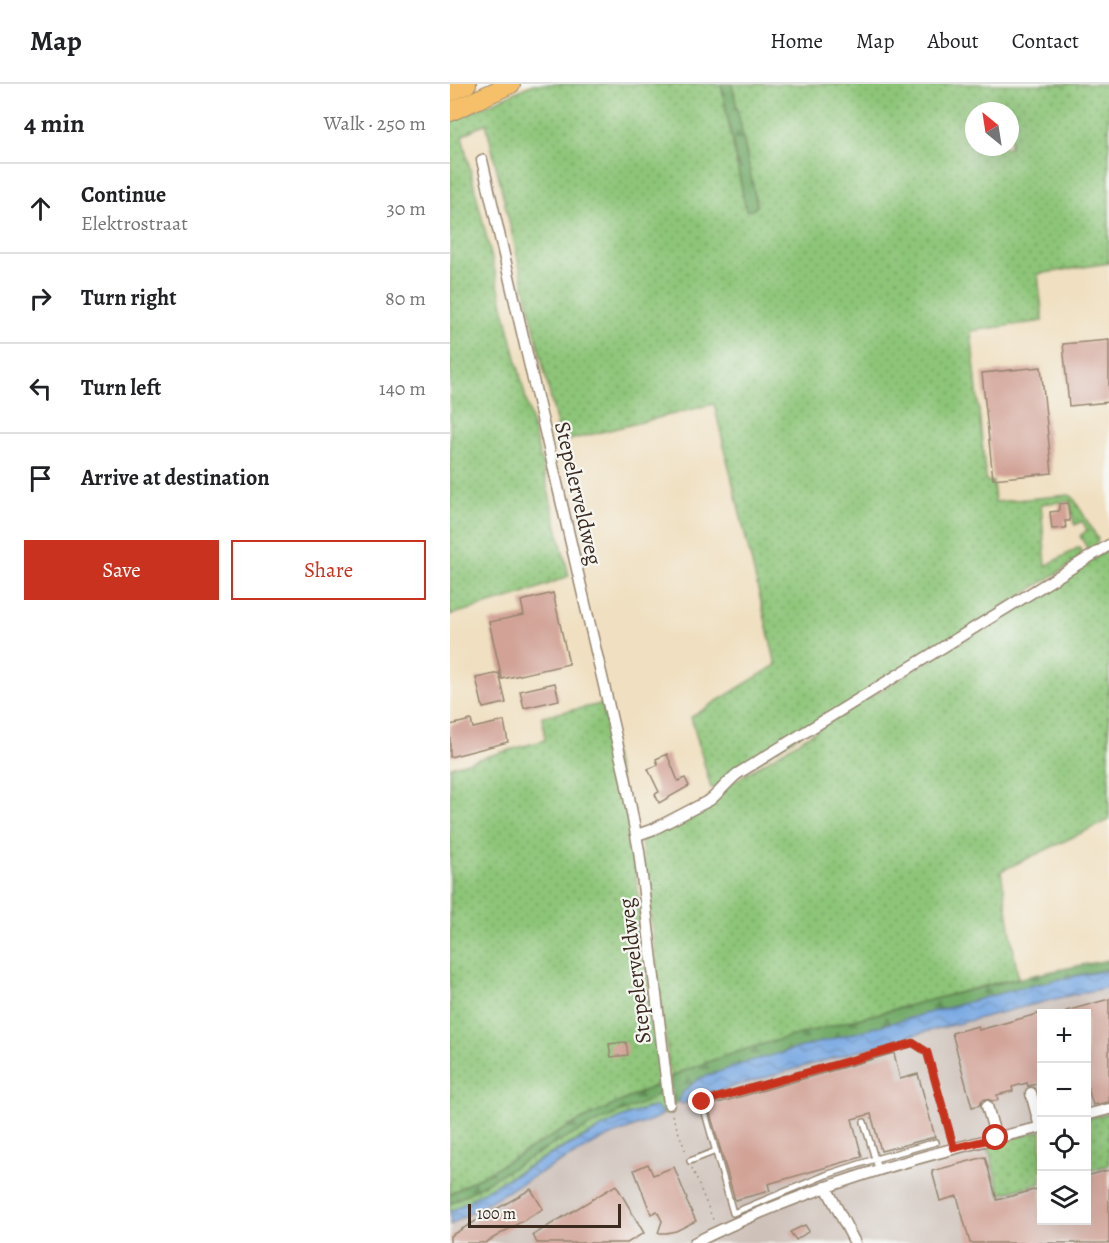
<!DOCTYPE html>
<meta charset="utf-8">
<style>
:root{--surface:#fff;--page:#f6f6f6;--text:#202124;--muted:#757577;--line:#e0e0e0;--accent:#c8321e}
body{margin:0;font-family:Alegreya,serif;background:var(--page);color:var(--text)}
.controls{position:absolute;right:18px;bottom:18px;display:grid;overflow:hidden;border-radius:0px;box-shadow:0 6px 24px #0002}
.controls button{width:54px;height:54px;display:grid;place-items:center;padding:0;border:0;border-bottom:2px solid var(--line);background:var(--surface);color:var(--text);font:30px sans-serif}
.compass{position:absolute;left:515px;top:18px;width:54px;height:54px;border-radius:50%;background:var(--surface);box-shadow:0 6px 24px #0002;rotate:330deg}
.scale{position:absolute;left:18px;bottom:15px;width:153px;box-sizing:border-box;padding-left:6px;border:3px solid #3b2a1e;border-top:0;font-size:16px;line-height:21px;white-space:nowrap;color:#3b2a1e;-webkit-text-stroke:4px #f6f6f2;paint-order:stroke}
.stop{position:absolute;width:18px;height:18px;margin:-14px;border:4px solid #c8321e;border-radius:50%;background:#fff}
.stop.end{background:#c8321e;border-color:#fff;box-shadow:0 2px 6px #0008}
.list{margin:0;padding:0;list-style:none}
h2{display:flex;justify-content:space-between;align-items:center;height:78px;margin:0;padding:0 24px;font-size:26px}
h2 small{font-size:20px;font-weight:400;color:var(--muted)}
.list li{display:grid;grid-template-columns:39px 1fr auto;gap:18px;align-items:center;box-sizing:border-box;height:90px;padding:0 24px;border-top:2px solid var(--line)}
.list b{display:block;font-size:22px;white-space:nowrap}
.list p{margin:0;font-size:20px;white-space:nowrap;color:var(--muted)}
.list em{font-size:20px;font-style:normal;color:var(--muted)}
.actions{display:flex;gap:12px;padding:18px 24px}
.actions a{flex:1;padding:14px 0;border:2px solid var(--accent);border-radius:0px;text-align:center;font-size:21px;color:var(--accent)}
.actions .main{background:var(--accent);color:#fff}
.icon{flex:none;width:33px;height:33px;fill:none;stroke:currentColor;stroke-width:2;stroke-linecap:round;stroke-linejoin:round}
.map{position:relative;flex:none;width:659px;height:1159px;overflow:hidden}
header{display:flex;align-items:center;gap:36px;box-sizing:border-box;height:84px;padding:0 30px;background:var(--surface);border-bottom:2px solid var(--line)}
header strong{font-size:28px}
nav{display:flex;gap:33px;margin-inline-start:auto;font-size:21px}
main{display:flex}
aside{flex:1;background:var(--surface)}
.map>svg:first-child{display:block}
.industrial{fill:#cec1ba;fill-rule:evenodd}
.grass{fill:url(#grass-dots);stroke:#64784b;stroke-width:1.5;fill-rule:evenodd}
.forest{fill:url(#forest-firs);stroke:#566a43;stroke-width:1.5}
.water{fill:url(#water-waves);stroke:#5a6a80;stroke-width:1.5}
.building{fill:#d2a296}
.lines{fill:none;stroke-linecap:round;stroke-linejoin:round}
.service-casing{stroke:#968570;stroke-width:8}
.minor-casing{stroke:#968570;stroke-width:13}
.trunk-casing{stroke:#968570;stroke-width:20}
.path{stroke:#968570;stroke-width:1.5;stroke-dasharray:1.5 4.5;stroke-linecap:butt}
.service{stroke:#fff;stroke-width:5}
.minor{stroke:#fff;stroke-width:10}
.trunk{stroke:#f6c06b;stroke-width:18}
.route{stroke:#c8321e;stroke-width:8}
.labels{text-anchor:middle;stroke-width:4.5;stroke-linejoin:round;paint-order:stroke}
.street-label{font-size:22px;fill:#3b2a1e;stroke:#f6f6f2}
</style>
<header>
<strong>Map</strong>
<nav><a>Home</a><a>Map</a><a>About</a><a>Contact</a></nav>
</header>
<main>
<aside>
<h2>4 min<small>Walk · 250 m</small></h2>
<ul class="list">
<li><svg class="icon" aria-label="ahead" viewBox="0 0 24 24"><path d="M12 20V5M6 11l6-6 6 6"/></svg><div><b>Continue</b><p>Elektrostraat</p></div><em>30 m</em></li>
<li><svg class="icon" aria-label="right" viewBox="0 0 24 24"><path d="M7 20v-9h11M14 6l5 5-5 5"/></svg><div><b>Turn right</b></div><em>80 m</em></li>
<li><svg class="icon" aria-label="left" viewBox="0 0 24 24"><path d="M17 20v-9H6M10 6l-5 5 5 5"/></svg><div><b>Turn left</b></div><em>140 m</em></li>
<li><svg class="icon" aria-label="arrive" viewBox="0 0 24 24"><path d="M6 21V4h12l-3 4 3 4H6"/></svg><div><b>Arrive at destination</b></div></li>
</ul>
<div class="actions"><a class="main">Save</a><a>Share</a></div>
</aside>
<div class="map">
<svg width="659" height="1159" viewBox="0 0 659 1159">
<defs>
<pattern id="grass-dots" width="8" height="8" patternUnits="userSpaceOnUse" patternTransform="scale(1.5)"><rect width="8" height="8" fill="#8dc578"/><path d="M2 2h.1M6 6h.1" fill="none" stroke="#74a062" stroke-width="1.8" stroke-linecap="round"/></pattern>
<pattern id="forest-firs" width="22" height="20" patternUnits="userSpaceOnUse" patternTransform="scale(1.5)"><rect width="22" height="20" fill="#72aa68"/><path d="M5 1l3.5 6h-7zM16 11l3.5 6h-7z" fill="#5f8b55"/></pattern>
<pattern id="water-waves" width="16" height="10" patternUnits="userSpaceOnUse" patternTransform="scale(1.5)"><rect width="16" height="10" fill="#79a9e3"/><path d="M0 5q4-4 8 0t8 0" fill="none" stroke="#648ab7"/></pattern>
</defs>
<rect width="100%" height="100%" fill="#f6f6f2"/>
<filter id="ink" filterUnits="userSpaceOnUse"><feTurbulence type="fractalNoise" baseFrequency=".0167" numOctaves="2"/><feDisplacementMap in="SourceGraphic" scale="12" xChannelSelector="R" yChannelSelector="G"/><feConvolveMatrix kernelMatrix="1 2 1 2 8 2 1 2 1" color-interpolation-filters="sRGB"/></filter>
<filter id="wash" filterUnits="userSpaceOnUse"><feTurbulence type="fractalNoise" baseFrequency=".008" numOctaves="4" result="noise"/><feDisplacementMap in="SourceGraphic" scale="24" xChannelSelector="R" yChannelSelector="G"/><feGaussianBlur stdDeviation="1.35" result="paint"/><feColorMatrix in="noise" values="0 0 0 0 0 0 0 0 0 0 0 0 0 0 0 0 0 1.4 0 .05"/><feComposite in="paint" operator="in"/></filter>
<g filter="url(#wash)">
<rect width="100%" height="100%" fill="#f0e0c1"/>
<!-- industrial -->
<path class="industrial" d="M659,897v262h-659v-24l156,-87 153,-66zM592,930h44v206h-44z"/>
<!-- grass -->
<g class="grass">
<path d="M83,0h188l25,126 11,-4 -25,-122h377v179l-71,11 5,47 -72,10 15,150 7,1 2,20 74,-7 4,2 25,42 -5,11 -6,-2 -7,-12 7,-6 -5,-9 -7,4 -1,-1 -4,-23 -29,3 5,62 33,-19 2,4v7l-365,230h-5l-20,-71 85,-52 -62,-261 -153,38 -75,-319 -24,13 107,440 -48,19 -71,20v-493zM524,27h36v36h-36z"/>
<path d="M659,465v271l-108,51 17,107 -23,5c-56,15 -112,29 -168,44 -53,14 -107,28 -157,50l-29,-236 64,-33 28,-26z"/>
<polygon points="152,620 180,742 211,999 127,1038 0,1110 0,683 95,656 92,632"/>
<path d="M212,1004l1,1 5,24 -7,2 1,-2c-2,-3 -4,-5 -7,-5 -9,-2 -22,6 -30,10 -61,26 -119,60 -175,94v-8c55,-32 110,-66 168,-91 14,-6 36,-12 44,-25z"/>
<polygon points="659,1029 659,1081 637,1087 637,1035"/>
<polygon points="591,1047 591,1099 550,1110 538,1061"/>
</g>
<!-- forest -->
<g class="forest">
<polygon points="271,0 282,0 307,122 302,126 296,126"/>
<path d="M659,876v9l-39,8 -54,12 -337,110v2l-7,4 -2,-28c61,-27 127,-42 191,-59 82,-22 164,-43 248,-58z"/>
<path d="M211,999l1,5c-8,14 -30,19 -44,25 -58,25 -113,59 -168,91v-10l127,-72z"/>
</g>
<!-- water -->
<g class="water">
<polygon points="659,886 659,903 609,914 471,949 275,1005 236,1019 231,1020 229,1015 233,1008 248,995 297,978 566,905 620,893"/>
<path d="M203,1023l4,1 5,3 -1,4 -2,2 -56,22 -87,47 -66,39v-13c44,-27 89,-52 135,-75 21,-11 44,-25 68,-30z"/>
</g>
<g id="blocks">
<!-- building -->
<g class="building">
<polygon points="659,256 659,318 619,322 613,260"/>
<polygon points="591,283 602,389 543,395 532,289"/>
<polygon points="618,419 620,437 615,437 616,444 602,445 600,428 609,427 609,420"/>
<polygon points="103,509 119,580 52,595 39,538 74,531 71,517"/>
<polygon points="49,589 56,619 33,624 26,594"/>
<polygon points="105,599 109,616 74,624 70,607"/>
<polygon points="21,636 23,644 54,637 58,658 0,673 0,641"/>
<polygon points="217,670 228,697 235,694 239,702 209,719 205,710 209,708 198,685 208,681 206,675"/>
<polygon points="659,915 659,1018 643,1021 636,998 636,930 617,930 616,927"/>
<polygon points="591,929 591,999 578,1002 577,999 562,1003 563,1007 547,1011 548,1016 543,1017 536,1015 532,1016 530,1021 522,1023 502,949 528,942 529,946"/>
<polygon points="176,958 178,971 161,973 159,960"/>
<polygon points="444,969 450,995 468,990 485,1053 431,1067 421,1030 402,1035 412,1073 318,1100 320,1107 285,1116 258,1022"/>
<polygon points="535,1073 547,1116 591,1104 591,1137 636,1137 636,1092 659,1086 659,1159 520,1159 507,1112 490,1117 482,1087"/>
<polygon points="198,1080 203,1091 224,1083 237,1115 236,1116 246,1137 226,1147 216,1149 208,1149 212,1137 207,1127 201,1130 184,1086"/>
<polygon points="166,1101 194,1149 177,1159 87,1159 83,1151"/>
<polygon points="81,1105 93,1125 35,1159 0,1159 0,1152"/>
<polygon points="355,1141 359,1147 346,1156 340,1148"/>
</g>
</g>
</g>
<g filter="url(#ink)">
<use href="#blocks" fill-opacity="0" stroke="#968570" stroke-width="1.5"/>
<g class="lines">
<!-- service casing -->
<g class="service-casing">
<g id="service">
<polyline points="414,1038 428,1085"/>
<polyline points="486,1058 425,1075 376,1091 283,1129 252,1018 463,959 477,968 504,1064"/>
<polyline points="240,1077 266,1067"/>
</g>
</g>
<!-- minor casing -->
<g class="minor-casing">
<g id="minor">
<polyline points="32,76 175,692 189,767 219,1020"/>
<path d="M187,751l17,-6 56,-29c10,-8 17,-18 27,-26l372,-229"/>
<polyline points="581,1009 590,1043"/>
<polyline points="537,1022 546,1054"/>
<polyline points="636,1031 659,1025"/>
<polyline points="376,1103 405,1159"/>
<path d="M244,1159c111,-56 227,-88 348,-116"/>
</g>
</g>
<!-- trunk casing -->
<g class="trunk-casing">
<g id="trunk">
<polyline points="0,8 17,0"/>
<polyline points="0,28 61,0"/>
</g>
</g>
<!-- path -->
<g class="path">
<polyline points="222,1031 236,1068"/>
<polyline points="242,1084 264,1138"/>
</g>
<!-- service -->
<use href="#service" class="service"/>
<!-- minor -->
<use href="#minor" class="minor"/>
<!-- trunk -->
<use href="#trunk" class="trunk"/>
</g>
</g>
<g class="lines" filter="url(#ink)">
<!-- route -->
<polyline class="route" points="252,1018 463,959 477,968 504,1064 546,1054"/>
</g>
<g class="labels">
<!-- street labels -->
<g class="street-label">
<text transform="translate(129 409) rotate(77)" y="8">Stepelerveldweg</text>
<text transform="translate(184 887) rotate(-97)" y="8">Stepelerveldweg</text>
</g>
</g>
</svg>
<div class="controls">
<button>+</button>
<button>−</button>
<button><svg class="icon" aria-label="locate" viewBox="0 0 24 24"><circle cx="12" cy="12" r="6"/><path d="M12 2v4M12 18v4M2 12h4M18 12h4"/></svg></button>
<button><svg class="icon" aria-label="layers" viewBox="0 0 24 24"><path d="M12 4l9 5-9 5-9-5zM3 14l9 5 9-5"/></svg></button>
</div>
<svg class="compass" viewBox="-18 -18 36 36"><path d="M0-13l5 13h-10z" fill="#e53935"/><path d="M0 13l5-13h-10z" fill="#757577"/></svg>
<div class="scale">100 m</div>
<div class="stop" style="left:546px;top:1054px"></div>
<div class="stop end" style="left:252px;top:1018px"></div>
</div>
</main>
